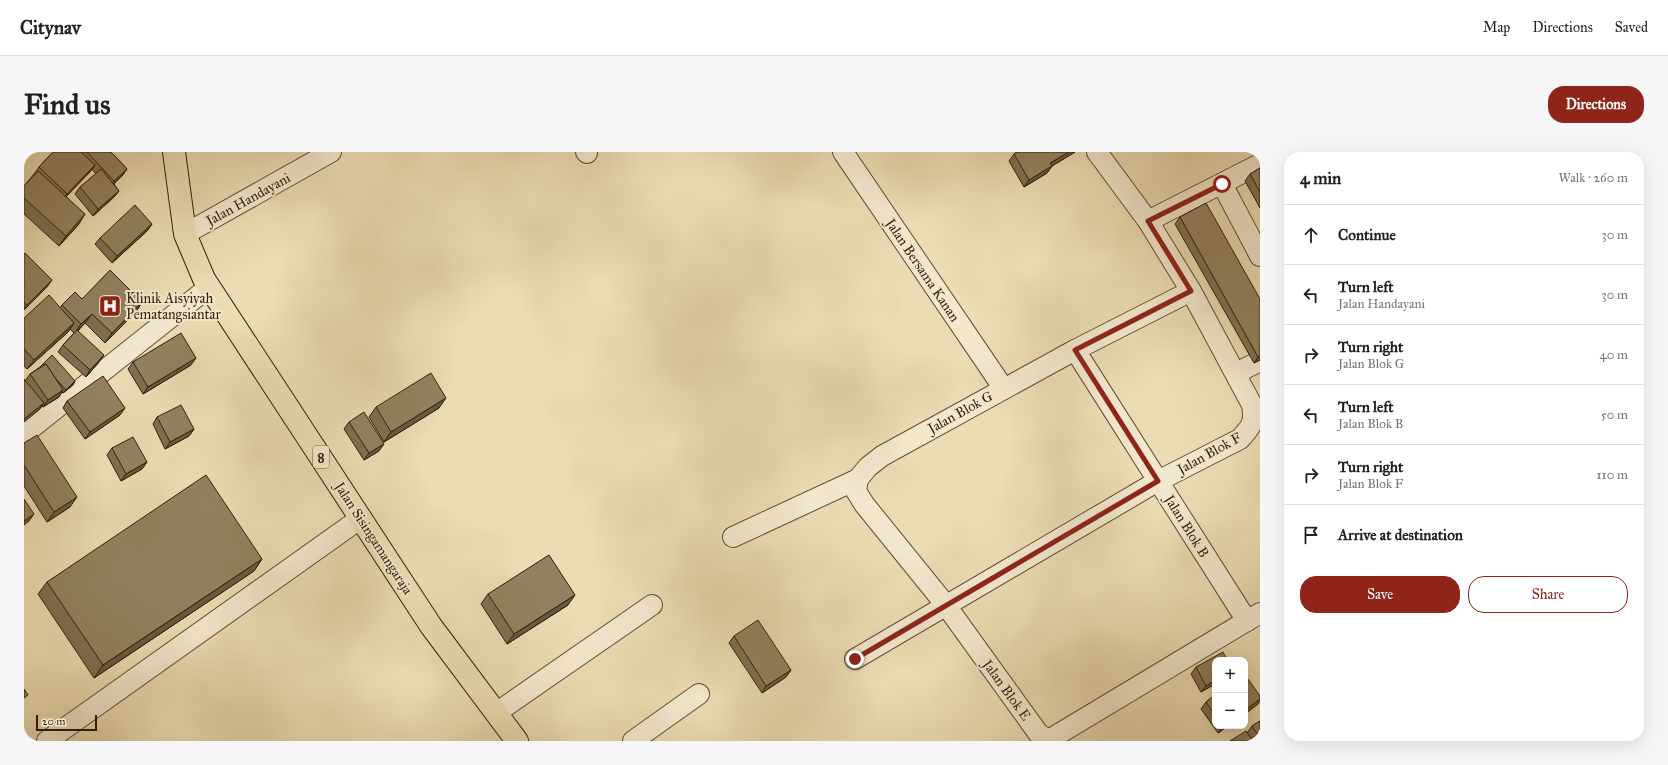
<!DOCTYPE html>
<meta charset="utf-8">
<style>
:root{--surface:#fff;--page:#f6f6f6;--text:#202124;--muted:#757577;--line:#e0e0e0;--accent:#8f2418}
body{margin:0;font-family:"IM FELL Great Primer",serif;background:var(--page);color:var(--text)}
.controls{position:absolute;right:12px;bottom:12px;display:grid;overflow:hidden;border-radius:8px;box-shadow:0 4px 16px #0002}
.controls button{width:36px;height:36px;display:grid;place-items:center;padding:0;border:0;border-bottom:1px solid var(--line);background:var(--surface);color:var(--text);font:20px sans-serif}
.scale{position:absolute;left:12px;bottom:10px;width:61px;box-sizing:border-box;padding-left:4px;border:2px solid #301f06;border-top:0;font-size:11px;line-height:14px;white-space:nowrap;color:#301f06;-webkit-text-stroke:3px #f3e8ce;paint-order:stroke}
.stop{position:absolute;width:12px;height:12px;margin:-9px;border:3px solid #8f2418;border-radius:50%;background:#fff}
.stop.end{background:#8f2418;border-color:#fff;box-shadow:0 1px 4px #0008}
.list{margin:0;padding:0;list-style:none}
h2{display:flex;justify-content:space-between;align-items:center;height:52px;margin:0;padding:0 16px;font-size:17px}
h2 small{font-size:13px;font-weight:400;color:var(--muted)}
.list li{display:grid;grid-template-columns:26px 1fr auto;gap:12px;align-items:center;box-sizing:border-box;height:60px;padding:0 16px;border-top:1px solid var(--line)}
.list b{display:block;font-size:15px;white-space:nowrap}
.list p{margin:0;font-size:13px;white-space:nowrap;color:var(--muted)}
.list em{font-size:13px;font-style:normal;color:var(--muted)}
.actions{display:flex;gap:8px;padding:12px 16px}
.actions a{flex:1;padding:9px 0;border:1px solid var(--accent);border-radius:16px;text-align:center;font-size:14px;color:var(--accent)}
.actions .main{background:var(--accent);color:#fff}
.icon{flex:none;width:22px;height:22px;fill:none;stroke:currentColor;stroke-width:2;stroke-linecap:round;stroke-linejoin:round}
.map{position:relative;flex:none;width:1236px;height:589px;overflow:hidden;border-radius:16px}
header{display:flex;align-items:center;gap:24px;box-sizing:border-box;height:56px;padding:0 20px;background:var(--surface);border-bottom:1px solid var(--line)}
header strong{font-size:19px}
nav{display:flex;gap:22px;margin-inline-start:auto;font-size:14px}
.intro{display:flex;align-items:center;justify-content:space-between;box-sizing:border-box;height:96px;padding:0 24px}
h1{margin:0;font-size:28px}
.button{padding:10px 18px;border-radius:16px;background:var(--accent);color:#fff;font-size:14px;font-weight:700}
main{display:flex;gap:24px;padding:0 24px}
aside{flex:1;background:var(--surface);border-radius:16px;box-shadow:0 4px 16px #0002}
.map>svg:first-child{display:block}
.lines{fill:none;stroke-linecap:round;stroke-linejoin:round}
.minor-casing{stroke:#5f4e31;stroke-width:22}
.highway-casing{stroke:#301f06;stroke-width:24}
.minor{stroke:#f3e8ce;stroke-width:20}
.highway{stroke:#ecdcb3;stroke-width:22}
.wall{fill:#7e6f53;stroke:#301f06}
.shaded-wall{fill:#665a43;stroke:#301f06}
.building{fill:#928160;stroke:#301f06}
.route{stroke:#8f2418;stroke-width:5}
.labels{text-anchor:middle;stroke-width:4;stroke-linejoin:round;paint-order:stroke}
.shield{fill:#f3e8ce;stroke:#6a5b42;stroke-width:1}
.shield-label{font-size:13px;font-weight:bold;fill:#301f06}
.street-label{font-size:14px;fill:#301f06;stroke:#f3e8ce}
.poi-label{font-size:14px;fill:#301f06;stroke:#f3e8ce;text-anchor:start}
</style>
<header>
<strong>Citynav</strong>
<nav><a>Map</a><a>Directions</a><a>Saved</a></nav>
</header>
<div class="intro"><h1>Find us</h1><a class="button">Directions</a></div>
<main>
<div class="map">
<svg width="1236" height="589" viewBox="0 0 1236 589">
<rect width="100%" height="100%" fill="#ecdcb3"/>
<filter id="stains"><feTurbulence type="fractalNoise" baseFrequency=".005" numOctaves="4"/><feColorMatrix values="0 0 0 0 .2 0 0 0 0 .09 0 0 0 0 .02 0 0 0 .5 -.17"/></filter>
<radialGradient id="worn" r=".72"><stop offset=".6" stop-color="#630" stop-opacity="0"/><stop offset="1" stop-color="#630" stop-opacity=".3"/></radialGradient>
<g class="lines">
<!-- minor casing -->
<g class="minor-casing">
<g id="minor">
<polyline points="562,0 563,1"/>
<polyline points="819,0 980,237"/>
<polyline points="1198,32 1236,104"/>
<polyline points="1124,69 1236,12"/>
<polyline points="161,82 307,0"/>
<polyline points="1051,198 1223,469"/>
<polyline points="1212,221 1236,209"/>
<polyline points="0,282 185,135"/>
<polyline points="834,327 832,339 840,352 921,452 1014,581 1021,586 1028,586 1236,461"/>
<polyline points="709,385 834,327 844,315 858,304 1051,198 1167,139"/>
<path d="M831,507l303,-178 82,-42c12,-13 15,-17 12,-34l-61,-114 -43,-70 -51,-69"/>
<polyline points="472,561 628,453"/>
<polyline points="23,589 337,366"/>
<polyline points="609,589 675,542"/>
</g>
</g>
<!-- highway casing -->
<g class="highway-casing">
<polyline id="highway" points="150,0 161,82 180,127 407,474 493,589"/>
</g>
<!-- minor -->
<use href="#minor" class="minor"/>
<!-- highway -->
<use href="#highway" class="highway"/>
</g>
<!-- wall -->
<g class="wall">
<polygon points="29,0 87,0 103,17 98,24 90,32 95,39 90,45 69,64 51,42 56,35 72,22 68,17 42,44 55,72 35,94 0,62 0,34 10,22 15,15"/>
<polygon points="993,0 1051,0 1028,14 1023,21 1000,35 985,9 990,2"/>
<polygon points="1236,16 1236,56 1221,29 1226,22"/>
<polygon points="1156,65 1236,208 1230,211 1151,72"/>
<polygon points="128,72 123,79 88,111 71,92 76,86"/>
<polygon points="0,102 23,135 0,158"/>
<polygon points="58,147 118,150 112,160 81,191 61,171 54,179 75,210 62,225 34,200 39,193 50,181 46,177 44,180 3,217 0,214 0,166 36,156 38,153"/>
<polygon points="109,210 167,213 119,242 104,217"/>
<polygon points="19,212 51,229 49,233 39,241 38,240 35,245 19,255 18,254 15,258 1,229 6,222 16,215"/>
<polygon points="43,249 96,263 61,287 39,256"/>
<polygon points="352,255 415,256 360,290 345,265"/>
<polygon points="133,265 170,277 165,284 141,297 129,272"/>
<polygon points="325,270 355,299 340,308 320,277"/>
<polygon points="0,291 46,355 23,370 0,334"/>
<polygon points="88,296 123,310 118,317 97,329 83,303"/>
<polygon points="238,407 230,419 70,526 14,442 23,430"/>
<polygon points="464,442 544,453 483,492 457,452"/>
<polygon points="710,484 767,518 762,525 738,541 705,491"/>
<polygon points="1191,508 1191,532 1177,540 1167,522 1172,515"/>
<polygon points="1191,543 1191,574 1204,574 1194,581 1177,557 1182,550"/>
<polygon points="1236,569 1236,589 1229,589 1223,581 1228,574"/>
</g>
<!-- shaded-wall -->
<g class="shaded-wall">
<polygon points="1045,0 1051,0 1028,14 1023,21 1000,35 1005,28 1026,11"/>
<polygon points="71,13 66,20 38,49 43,42"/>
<polygon points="103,17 98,24 85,36 90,29"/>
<polygon points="95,39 90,45 69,64 74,57"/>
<polygon points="61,62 55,72 35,94 42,84"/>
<polygon points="128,72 123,79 88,111 93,104"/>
<polygon points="28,128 23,135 0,158 3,153"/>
<polygon points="118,150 112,160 81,191 88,181"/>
<polygon points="68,162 61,171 50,182 57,172"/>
<polygon points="50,171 44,180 3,217 10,208"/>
<polygon points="80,203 75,210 62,225 66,218"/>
<polygon points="1236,204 1236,208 1230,211 1234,205"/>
<polygon points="172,206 167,213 119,242 124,235"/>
<polygon points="51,229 49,233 39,241"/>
<polygon points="39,238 35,245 19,255 24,248"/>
<polygon points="422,246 415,256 360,290 367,280"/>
<polygon points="20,251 15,258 0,270 0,267"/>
<polygon points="101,256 96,263 61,287 66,280"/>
<polygon points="170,277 165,284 141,297 146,290"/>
<polygon points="360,292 355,299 340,308 345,301"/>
<polygon points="123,310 118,317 97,329 102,322"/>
<polygon points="53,345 46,355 23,370 30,360"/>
<polygon points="10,362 5,369 0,373 0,369"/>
<polygon points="238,407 230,419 70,526 79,513"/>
<polygon points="551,443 544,453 483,492 490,482"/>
<polygon points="767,518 762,525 738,541 742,534"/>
<polygon points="1191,528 1191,532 1177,540 1182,534"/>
<polygon points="1236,547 1236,549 1233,553 1221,562 1221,558"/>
<polygon points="1199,574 1204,574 1194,581"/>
</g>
<!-- building -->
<g class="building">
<polygon points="29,0 57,0 71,13 43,42 15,15"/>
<polygon points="63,0 87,0 103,17 90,29"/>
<polygon points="993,0 1045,0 1026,11 1028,14 1005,28 990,2"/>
<polygon points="1236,16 1236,40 1226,22"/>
<polygon points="77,17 95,39 74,57 56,35"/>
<polygon points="14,19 61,62 42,84 0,46 0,34"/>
<polygon points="1182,51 1236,147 1236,204 1234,205 1156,65"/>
<polygon points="111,53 128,72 93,104 76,86"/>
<polygon points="1,101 28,128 3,153 0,150 0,102"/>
<polygon points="86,118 118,150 88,181 68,162 57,172 38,153 51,140 58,147"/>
<polygon points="25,143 50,171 10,208 0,197 0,166"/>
<polygon points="53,178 80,203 66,218 39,193"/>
<polygon points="157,181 172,206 124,235 109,210"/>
<polygon points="28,203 51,229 42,238 31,226 22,212 20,213 19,212"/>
<polygon points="22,212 39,238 24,248 6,222"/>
<polygon points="407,221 422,246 367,280 352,255"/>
<polygon points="79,224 101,256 66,280 43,249"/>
<polygon points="0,227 20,251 0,267"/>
<polygon points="157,253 170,277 146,290 133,265"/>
<polygon points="340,260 360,292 345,301 325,270"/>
<polygon points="13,283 53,345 30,360 0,313 0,291"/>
<polygon points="109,285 123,310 102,322 88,296"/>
<polygon points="182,323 238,407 79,513 23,430"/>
<polygon points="0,347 10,362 0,369"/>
<polygon points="525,403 551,443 490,482 464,442"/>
<polygon points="734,468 767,518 742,534 710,484"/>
<polygon points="1199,500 1203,508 1191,508 1191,528 1182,534 1172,515"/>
<polygon points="1221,523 1236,544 1236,547 1221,558"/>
<polygon points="0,537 4,543 0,546"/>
<polygon points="1191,543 1191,563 1182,550"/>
<polygon points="1236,569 1236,586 1228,574"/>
<polygon points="1222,579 1229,589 1206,589"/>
</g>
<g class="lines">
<!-- route -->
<polyline class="route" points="831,507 1134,329 1051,198 1167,139 1124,69 1198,32"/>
</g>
<!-- icons -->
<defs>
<g id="hospital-square" transform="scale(1.15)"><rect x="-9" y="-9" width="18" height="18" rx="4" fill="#8f2418" stroke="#f3e8ce"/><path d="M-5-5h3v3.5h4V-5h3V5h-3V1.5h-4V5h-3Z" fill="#fff"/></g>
</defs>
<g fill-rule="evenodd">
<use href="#hospital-square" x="86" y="154"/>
</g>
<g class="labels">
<!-- shield labels -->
<rect class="shield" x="289" y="294" width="16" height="22" rx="3"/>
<g class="shield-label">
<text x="297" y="310">8</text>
</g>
<!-- street labels -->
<g class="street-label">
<text transform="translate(224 47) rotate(-29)" y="5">Jalan Handayani</text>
<text transform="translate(899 118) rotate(56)" y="5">Jalan Bersama Kanan</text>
<text transform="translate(936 260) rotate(-29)" y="5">Jalan Blok G</text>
<text transform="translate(1185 301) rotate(-29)" y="5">Jalan Blok F</text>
<text transform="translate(1163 374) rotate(58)" y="5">Jalan Blok B</text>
<text transform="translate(350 386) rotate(57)" y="5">Jalan Sisingamangaraja</text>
<text transform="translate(983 538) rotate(54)" y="5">Jalan Blok E</text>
</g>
<!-- poi labels -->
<g class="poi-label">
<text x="102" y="151">Klinik Aisyiyah<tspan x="102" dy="16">Pematangsiantar</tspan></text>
</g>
</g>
<rect width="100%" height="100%" filter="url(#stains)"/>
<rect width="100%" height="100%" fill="url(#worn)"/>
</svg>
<div class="controls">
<button>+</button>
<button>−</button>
</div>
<div class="scale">20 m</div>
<div class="stop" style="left:1198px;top:32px"></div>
<div class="stop end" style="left:831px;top:507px"></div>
</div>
<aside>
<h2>4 min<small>Walk · 260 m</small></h2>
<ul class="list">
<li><svg class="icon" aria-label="ahead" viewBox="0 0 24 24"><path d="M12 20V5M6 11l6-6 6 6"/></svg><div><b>Continue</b></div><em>30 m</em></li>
<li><svg class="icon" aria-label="left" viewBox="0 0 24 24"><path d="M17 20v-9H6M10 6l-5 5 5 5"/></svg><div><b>Turn left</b><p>Jalan Handayani</p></div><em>30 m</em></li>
<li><svg class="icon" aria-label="right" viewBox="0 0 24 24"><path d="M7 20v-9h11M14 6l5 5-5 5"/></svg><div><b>Turn right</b><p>Jalan Blok G</p></div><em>40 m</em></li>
<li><svg class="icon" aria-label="left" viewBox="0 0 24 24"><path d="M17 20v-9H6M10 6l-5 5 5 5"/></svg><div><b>Turn left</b><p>Jalan Blok B</p></div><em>50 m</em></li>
<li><svg class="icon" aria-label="right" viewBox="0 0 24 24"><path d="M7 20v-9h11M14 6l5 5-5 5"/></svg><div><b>Turn right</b><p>Jalan Blok F</p></div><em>110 m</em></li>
<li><svg class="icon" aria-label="arrive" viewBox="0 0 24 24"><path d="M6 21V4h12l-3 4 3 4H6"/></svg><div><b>Arrive at destination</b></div></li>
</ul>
<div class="actions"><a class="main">Save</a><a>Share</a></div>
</aside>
</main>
